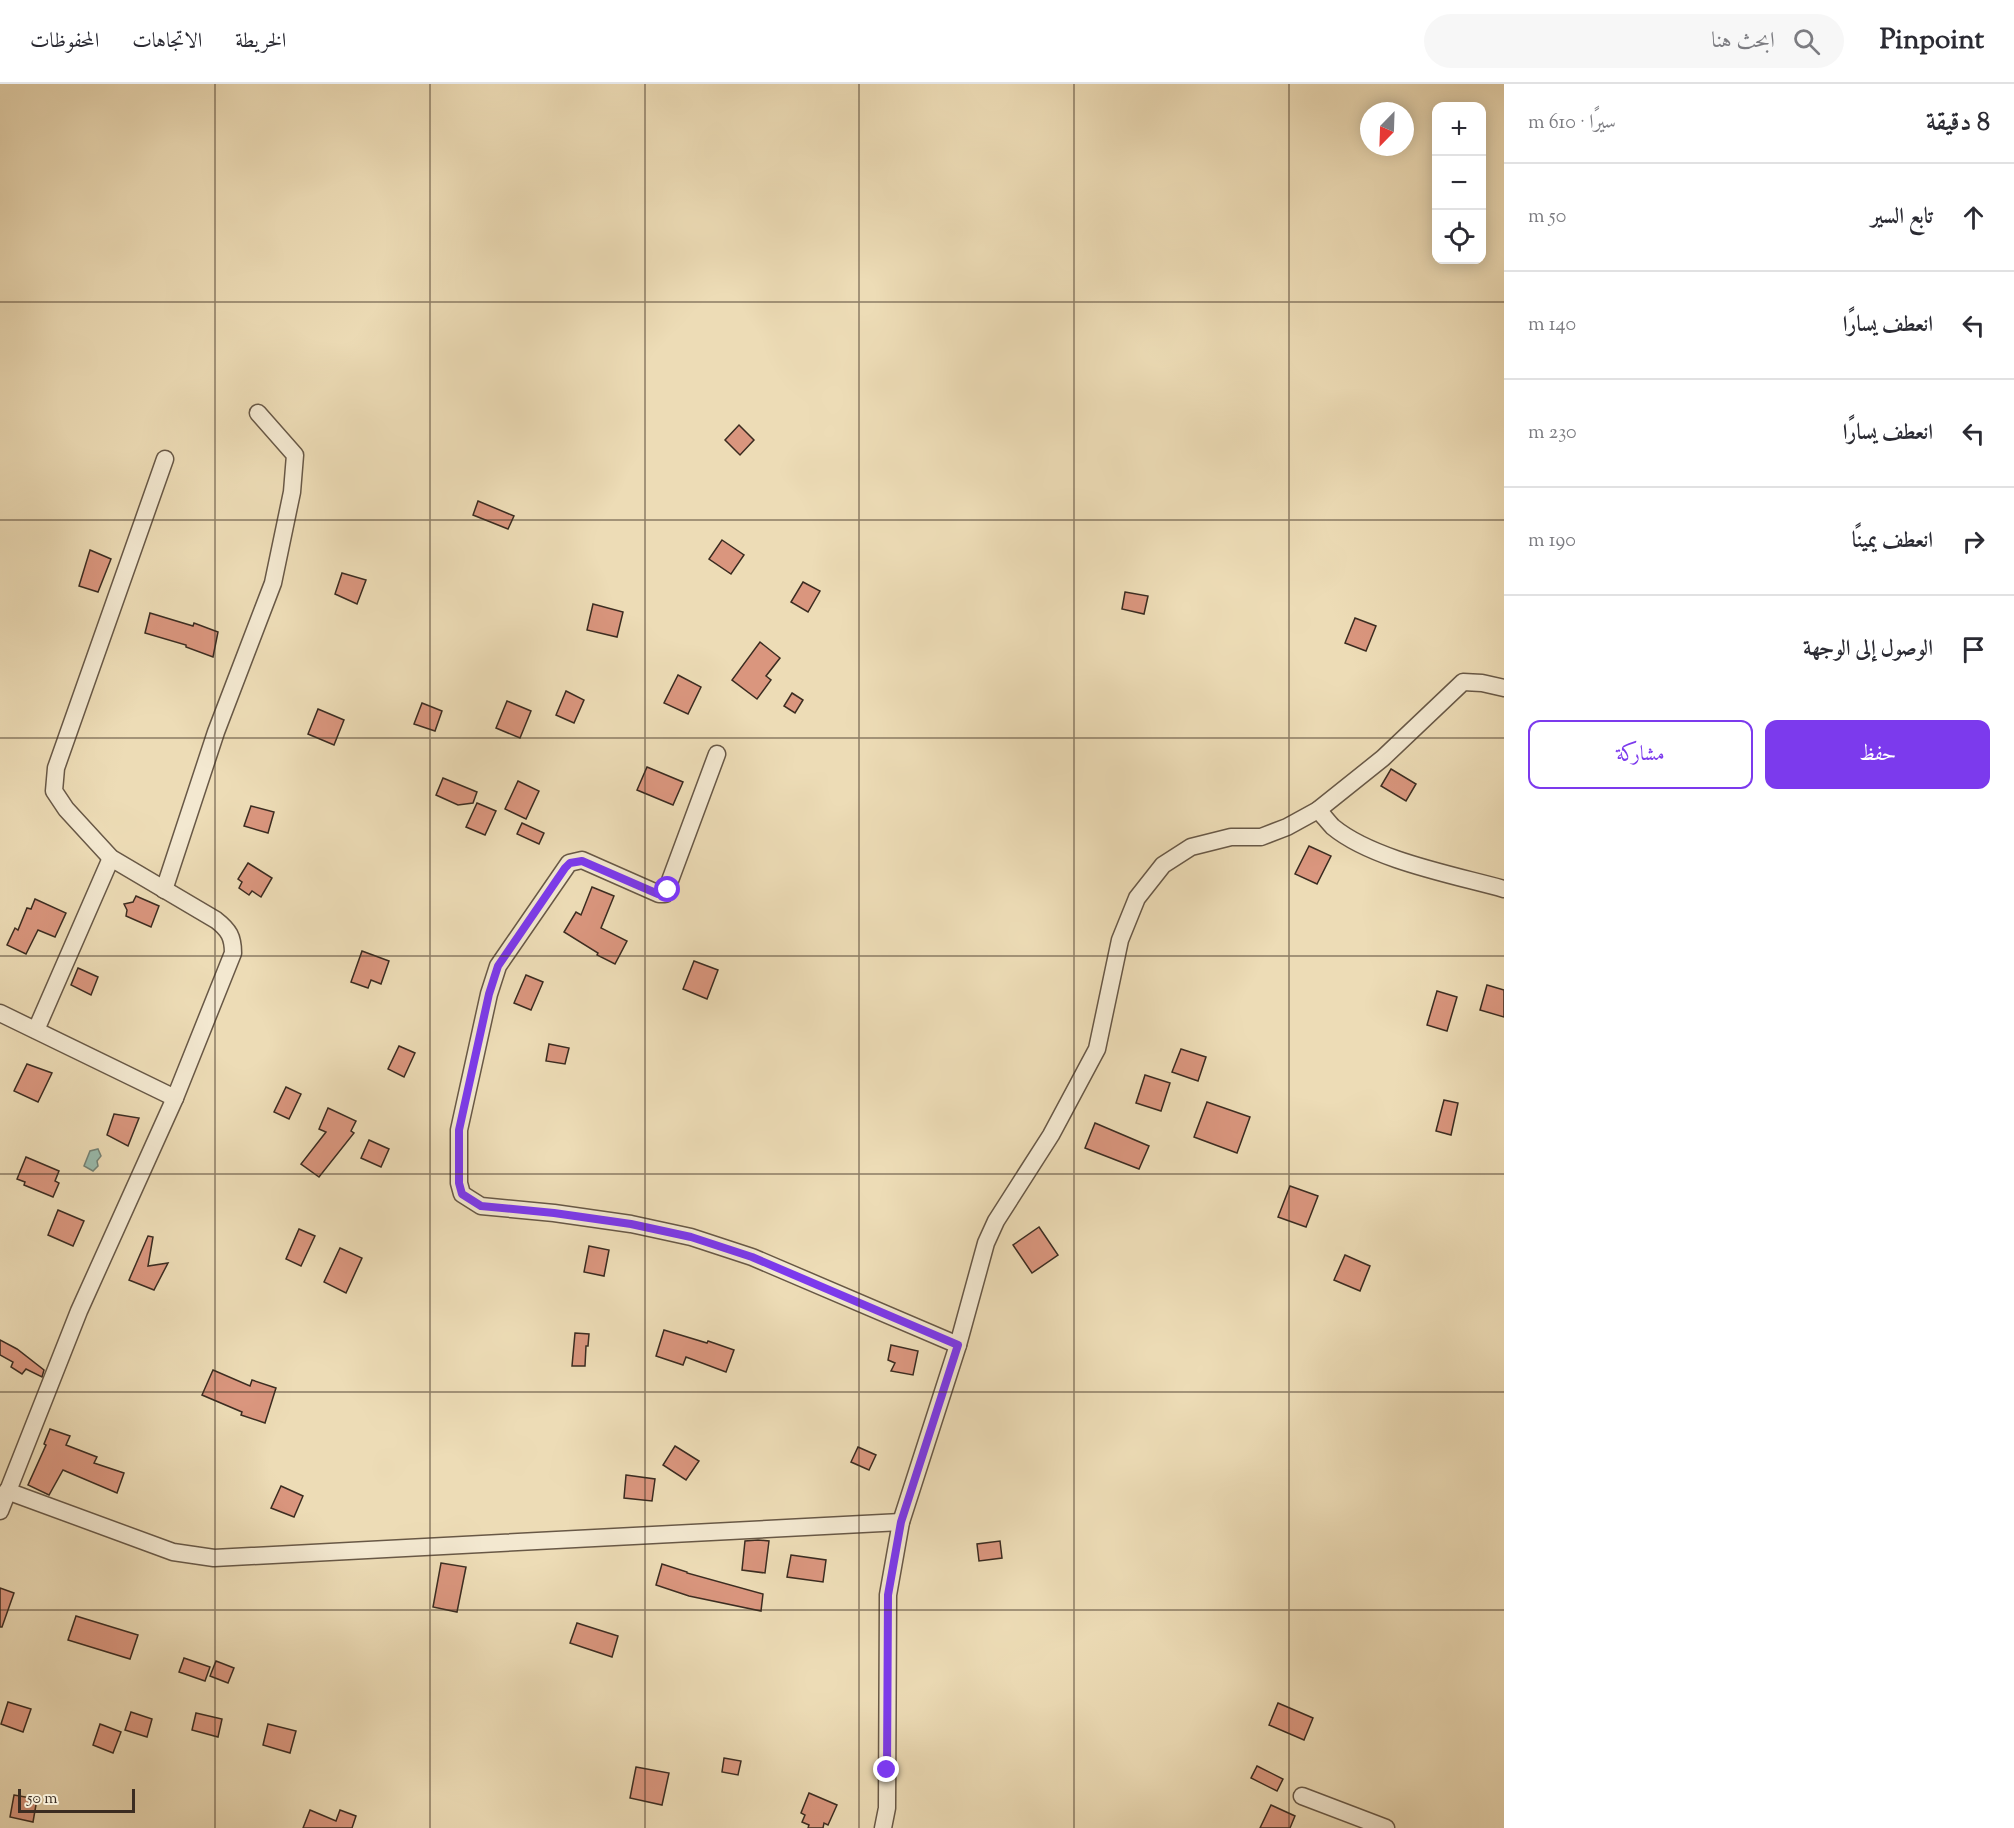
<!DOCTYPE html>
<html lang="ar">
<meta charset="utf-8">
<style>
:root{--surface:#fff;--page:#f7f7f7;--text:#2b2b33;--muted:#7c7c81;--line:#e1e1e2;--accent:#7c3aed}
body{margin:0;font-family:"Sorts Mill Goudy",Amiri,serif;background:var(--page);color:var(--text);direction:rtl}
.controls{position:absolute;right:18px;top:18px;display:grid;overflow:hidden;border-radius:12px;box-shadow:0 3px 15px #0003}
.controls button{width:54px;height:54px;display:grid;place-items:center;padding:0;border:0;border-bottom:2px solid var(--line);background:var(--surface);color:var(--text);font:30px sans-serif}
.compass{position:absolute;left:1360px;top:18px;width:54px;height:54px;border-radius:50%;background:var(--surface);box-shadow:0 3px 15px #0003;rotate:203deg}
.scale{position:absolute;left:18px;bottom:15px;width:117px;box-sizing:border-box;padding-left:6px;border:3px solid #3b2c21;border-top:0;font-size:16px;line-height:21px;white-space:nowrap;color:#3b2c21;-webkit-text-stroke:4px #f3e8d0;paint-order:stroke}
.stop{position:absolute;width:18px;height:18px;margin:-14px;border:4px solid #7c3aed;border-radius:50%;background:#fff}
.stop.end{background:#7c3aed;border-color:#fff;box-shadow:0 2px 6px #0008}
.list{margin:0;padding:0;list-style:none}
h2{display:flex;justify-content:space-between;align-items:center;height:78px;margin:0;padding:0 24px;font-size:26px}
h2 small{font-size:20px;font-weight:400;color:var(--muted)}
.list li{display:grid;grid-template-columns:39px 1fr auto;gap:18px;align-items:center;box-sizing:border-box;height:108px;padding:0 24px;border-top:2px solid var(--line)}
.list b{display:block;font-size:22px;white-space:nowrap}
.list em{font-size:20px;font-style:normal;color:var(--muted)}
.actions{display:flex;gap:12px;padding:18px 24px}
.actions a{flex:1;padding:14px 0;border:2px solid var(--accent);border-radius:12px;text-align:center;font-size:21px;color:var(--accent)}
.actions .main{background:var(--accent);color:#fff}
.icon{flex:none;width:33px;height:33px;fill:none;stroke:currentColor;stroke-width:2;stroke-linecap:round;stroke-linejoin:round}
.map{position:relative;flex:none;width:1504px;height:1744px;overflow:hidden;direction:ltr}
header{display:flex;align-items:center;gap:36px;box-sizing:border-box;height:84px;padding:0 30px;background:var(--surface);border-bottom:2px solid var(--line)}
header strong{font-size:28px}
nav{display:flex;gap:33px;margin-inline-start:auto;font-size:21px}
.search{width:420px;height:54px;background:var(--page);display:flex;align-items:center;gap:15px;box-sizing:border-box;padding:0 21px;border-radius:33px;color:var(--muted);font-size:22px}
main{display:flex}
aside{flex:1;background:var(--surface)}
.map>svg:first-child{display:block}
.water{fill:#99bcae;stroke:#738276;stroke-width:1.5}
.building{fill:#da967e;stroke:#3b2c21;stroke-width:1.5}
.lines{fill:none;stroke-linecap:round;stroke-linejoin:round}
.minor-casing{stroke:#685846;stroke-width:19}
.minor{stroke:#f3e8d0;stroke-width:16}
.route{stroke:#7c3aed;stroke-width:8}
.grid{fill:none;stroke:#3b2c21;stroke-width:1.5;stroke-opacity:0.55}
</style>
<header>
<strong>Pinpoint</strong>
<div class="search"><svg class="icon" aria-label="search" viewBox="0 0 24 24"><circle cx="10" cy="10" r="6"/><path d="M15 15l6 6"/></svg>ابحث هنا</div>
<nav><a>الخريطة</a><a>الاتجاهات</a><a>المحفوظات</a></nav>
</header>
<main>
<aside>
<h2>8 دقيقة<small>سيرًا · 610 m</small></h2>
<ul class="list">
<li><svg class="icon" aria-label="ahead" viewBox="0 0 24 24"><path d="M12 20V5M6 11l6-6 6 6"/></svg><div><b>تابع السير</b></div><em>50 m</em></li>
<li><svg class="icon" aria-label="left" viewBox="0 0 24 24"><path d="M17 20v-9H6M10 6l-5 5 5 5"/></svg><div><b>انعطف يسارًا</b></div><em>140 m</em></li>
<li><svg class="icon" aria-label="left" viewBox="0 0 24 24"><path d="M17 20v-9H6M10 6l-5 5 5 5"/></svg><div><b>انعطف يسارًا</b></div><em>230 m</em></li>
<li><svg class="icon" aria-label="right" viewBox="0 0 24 24"><path d="M7 20v-9h11M14 6l5 5-5 5"/></svg><div><b>انعطف يمينًا</b></div><em>190 m</em></li>
<li><svg class="icon" aria-label="arrive" viewBox="0 0 24 24"><path d="M6 21V4h12l-3 4 3 4H6"/></svg><div><b>الوصول إلى الوجهة</b></div></li>
</ul>
<div class="actions"><a class="main">حفظ</a><a>مشاركة</a></div>
</aside>
<div class="map">
<svg width="1504" height="1744" viewBox="0 0 1504 1744">
<rect width="100%" height="100%" fill="#eddcb6"/>
<filter id="stains"><feTurbulence type="fractalNoise" baseFrequency=".00333" numOctaves="4"/><feColorMatrix values="0 0 0 0 .2 0 0 0 0 .09 0 0 0 0 .02 0 0 0 .5 -.17"/></filter>
<radialGradient id="worn" r=".72"><stop offset=".6" stop-color="#630" stop-opacity="0"/><stop offset="1" stop-color="#630" stop-opacity=".3"/></radialGradient>
<!-- water -->
<polygon class="water" points="98,1065 101,1072 97,1077 98,1082 93,1087 84,1082 90,1067"/>
<!-- building -->
<g class="building">
<polygon points="739,341 754,356 740,371 725,356"/>
<polygon points="478,417 514,432 508,445 473,431"/>
<polygon points="722,456 744,471 731,490 709,475"/>
<polygon points="90,466 111,475 98,508 79,502"/>
<polygon points="342,489 366,496 357,520 335,510"/>
<polygon points="803,498 820,507 808,528 791,518"/>
<polygon points="1125,508 1148,512 1144,530 1122,525"/>
<polygon points="593,520 623,528 617,553 587,546"/>
<polygon points="150,529 193,542 194,539 218,548 213,573 186,563 186,561 145,549"/>
<polygon points="1355,534 1376,542 1366,567 1345,559"/>
<polygon points="760,558 780,574 766,592 771,596 757,615 732,596"/>
<polygon points="678,591 701,603 688,630 664,619"/>
<polygon points="566,607 584,616 574,639 556,631"/>
<polygon points="792,609 803,616 795,629 784,622"/>
<polygon points="507,617 531,627 520,654 496,644"/>
<polygon points="422,619 442,627 435,647 414,640"/>
<polygon points="318,625 344,636 334,661 308,650"/>
<polygon points="647,683 683,698 673,721 637,706"/>
<polygon points="1391,685 1416,700 1406,717 1381,702"/>
<polygon points="443,694 477,708 473,719 458,721 436,711"/>
<polygon points="518,697 539,707 526,735 505,725"/>
<polygon points="477,719 496,727 485,751 466,743"/>
<polygon points="251,722 274,728 268,749 244,742"/>
<polygon points="522,739 544,749 539,760 517,750"/>
<polygon points="1309,762 1331,772 1317,800 1295,790"/>
<polygon points="248,779 272,794 261,813 252,807 249,811 239,804 242,798 238,795"/>
<polygon points="592,803 614,812 601,844 627,857 615,880 597,871 598,869 564,848 576,828 581,831"/>
<polygon points="136,812 159,822 151,843 126,832 127,826 124,820 133,818"/>
<polygon points="35,815 66,829 55,853 38,846 26,870 7,861 15,844 18,846 27,824 31,825"/>
<polygon points="362,867 389,877 381,900 371,896 368,904 351,898"/>
<polygon points="694,877 718,886 707,915 683,905"/>
<polygon points="78,884 98,893 91,911 71,901"/>
<polygon points="526,891 543,898 531,926 514,919"/>
<polygon points="1487,901 1504,906 1504,933 1480,926"/>
<polygon points="1437,907 1457,913 1447,947 1427,941"/>
<polygon points="549,960 569,964 565,980 546,977"/>
<polygon points="399,962 415,969 404,993 388,985"/>
<polygon points="1181,965 1206,973 1198,997 1172,988"/>
<polygon points="27,980 52,989 38,1018 14,1007"/>
<polygon points="1145,991 1170,999 1161,1027 1136,1019"/>
<polygon points="286,1003 301,1010 289,1035 274,1028"/>
<polygon points="1444,1016 1458,1019 1451,1051 1436,1047"/>
<polygon points="1207,1018 1250,1033 1237,1069 1194,1053"/>
<polygon points="328,1024 356,1037 351,1047 354,1049 319,1093 301,1080 326,1048 319,1045"/>
<polygon points="114,1030 139,1034 128,1062 107,1051"/>
<polygon points="1095,1039 1149,1062 1139,1085 1085,1064"/>
<polygon points="369,1056 389,1065 381,1083 361,1074"/>
<polygon points="26,1073 59,1087 55,1097 59,1099 53,1113 24,1101 25,1098 17,1095"/>
<polygon points="1290,1102 1318,1112 1306,1143 1278,1133"/>
<polygon points="58,1126 84,1137 73,1162 48,1151"/>
<polygon points="1039,1143 1058,1171 1032,1189 1013,1161"/>
<polygon points="299,1145 315,1152 301,1182 286,1175"/>
<polygon points="148,1152 153,1153 148,1182 168,1179 154,1206 129,1196"/>
<polygon points="589,1162 609,1166 604,1192 584,1188"/>
<polygon points="340,1164 362,1174 346,1209 324,1198"/>
<polygon points="1345,1171 1370,1182 1360,1207 1334,1196"/>
<polygon points="664,1246 707,1259 708,1257 734,1266 726,1288 686,1273 683,1281 656,1272"/>
<polygon points="575,1249 589,1250 588,1262 586,1262 585,1282 572,1282"/>
<polygon points="0,1256 17,1265 44,1286 42,1293 26,1285 22,1290 11,1283 13,1278 0,1271"/>
<polygon points="891,1261 918,1267 913,1291 891,1287 895,1279 888,1276"/>
<polygon points="213,1286 250,1302 252,1296 276,1304 265,1339 241,1331 242,1328 202,1311"/>
<polygon points="50,1345 70,1352 66,1361 97,1373 94,1379 124,1389 117,1409 63,1386 49,1411 28,1401 46,1361 44,1360"/>
<polygon points="675,1362 699,1377 686,1396 663,1381"/>
<polygon points="858,1363 876,1371 869,1386 851,1378"/>
<polygon points="626,1391 655,1395 652,1417 624,1414"/>
<polygon points="281,1402 303,1412 294,1433 271,1424"/>
<polygon points="758,1456 769,1457 765,1489 742,1486 745,1457"/>
<polygon points="1000,1457 1002,1474 979,1477 977,1460"/>
<polygon points="791,1471 826,1476 823,1498 787,1493"/>
<polygon points="441,1479 466,1483 457,1528 433,1523"/>
<polygon points="662,1480 687,1488 687,1489 763,1510 761,1527 689,1512 656,1501"/>
<polygon points="0,1504 14,1509 2,1543 0,1543"/>
<polygon points="76,1532 138,1551 130,1575 68,1556"/>
<polygon points="577,1539 618,1552 612,1573 570,1559"/>
<polygon points="184,1574 210,1583 205,1597 179,1588"/>
<polygon points="216,1577 234,1584 228,1599 210,1592"/>
<polygon points="8,1618 31,1625 23,1648 1,1640"/>
<polygon points="1278,1619 1313,1634 1304,1656 1269,1641"/>
<polygon points="131,1628 152,1635 147,1653 125,1646"/>
<polygon points="196,1629 222,1635 218,1653 192,1646"/>
<polygon points="100,1640 121,1648 113,1669 93,1661"/>
<polygon points="268,1640 296,1647 290,1669 263,1661"/>
<polygon points="724,1674 741,1677 738,1691 722,1688"/>
<polygon points="1257,1682 1283,1695 1277,1707 1251,1694"/>
<polygon points="636,1683 669,1689 662,1721 630,1714"/>
<polygon points="809,1709 837,1721 828,1741 824,1739 823,1744 808,1744 809,1741 802,1738 805,1731 801,1729"/>
<polygon points="14,1711 37,1715 33,1738 10,1733"/>
<polygon points="1271,1721 1295,1732 1290,1744 1260,1744"/>
<polygon points="310,1726 336,1737 340,1726 356,1732 352,1744 303,1744"/>
</g>
<g class="lines">
<!-- minor casing -->
<g class="minor-casing">
<g id="minor">
<polyline points="717,670 665,810 659,810 582,776 569,779 498,882 489,910 459,1046 459,1099 462,1110 481,1122 554,1129 631,1140 691,1153 752,1173 958,1261"/>
<path d="M1318,726c5,5 10,12 15,17 40,33 121,48 171,62"/>
<polyline points="164,806 216,648 273,499 292,408 295,371 258,329"/>
<polyline points="0,929 175,1014"/>
<polyline points="36,946 111,774"/>
<polyline points="7,1407 173,1468 214,1474 901,1438"/>
<path d="M0,1427l79,-200 96,-213 58,-145c0,-16 -4,-23 -17,-33l-105,-62 -45,-49 -12,-18 2,-23 109,-309"/>
<polyline points="1302,1712 1386,1744"/>
<polyline points="883,1744 887,1724 888,1511 901,1438 958,1261 986,1159 996,1137 1051,1051 1097,965 1120,856 1137,814 1163,781 1191,763 1231,753 1261,753 1287,743 1318,726 1383,674 1463,598 1482,599 1504,604"/>
</g>
</g>
<!-- minor -->
<use href="#minor" class="minor"/>
</g>
<g class="lines">
<!-- route -->
<polyline class="route" points="668,806 665,810 658,810 582,777 570,779 565,784 498,882 489,910 459,1046 459,1099 462,1110 481,1122 554,1129 631,1140 691,1153 752,1173 958,1261 901,1438 888,1511 887,1686"/>
</g>
<!-- grid -->
<path class="grid" d="M215,0v1744M430,0v1744M645,0v1744M859,0v1744M1074,0v1744M1289,0v1744M0,218h1504M0,436h1504M0,654h1504M0,872h1504M0,1090h1504M0,1308h1504M0,1526h1504"/>
<rect width="100%" height="100%" filter="url(#stains)"/>
<rect width="100%" height="100%" fill="url(#worn)"/>
</svg>
<div class="controls">
<button>+</button>
<button>−</button>
<button><svg class="icon" aria-label="locate" viewBox="0 0 24 24"><circle cx="12" cy="12" r="6"/><path d="M12 2v4M12 18v4M2 12h4M18 12h4"/></svg></button>
</div>
<svg class="compass" viewBox="-18 -18 36 36"><path d="M0-13l5 13h-10z" fill="#e53935"/><path d="M0 13l5-13h-10z" fill="#7c7c81"/></svg>
<div class="scale">50 m</div>
<div class="stop" style="left:668px;top:806px"></div>
<div class="stop end" style="left:887px;top:1686px"></div>
</div>
</main>
